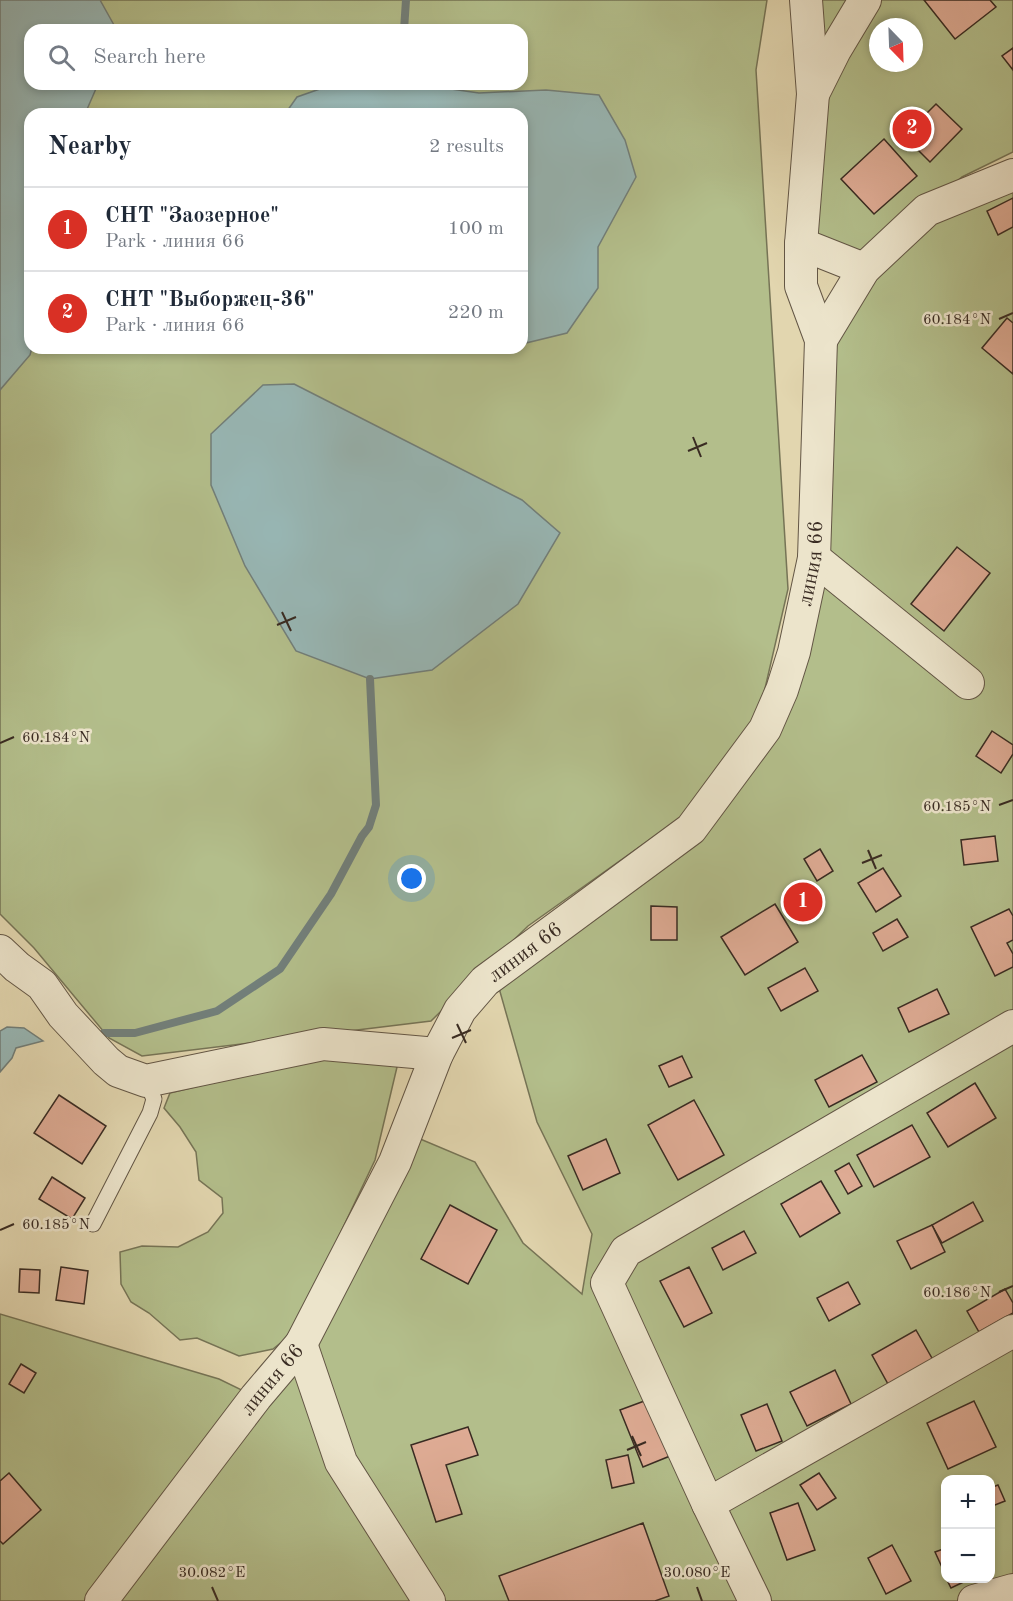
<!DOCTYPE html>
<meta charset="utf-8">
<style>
:root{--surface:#fff;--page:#f2f2f3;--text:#1f2937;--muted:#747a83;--line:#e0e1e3;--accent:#d93025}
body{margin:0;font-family:"Old Standard TT",serif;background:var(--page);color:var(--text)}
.controls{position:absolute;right:18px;bottom:18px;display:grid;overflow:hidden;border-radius:12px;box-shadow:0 3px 9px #0003}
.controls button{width:54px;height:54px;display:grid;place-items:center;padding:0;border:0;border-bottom:2px solid var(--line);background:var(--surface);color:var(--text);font:30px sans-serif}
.compass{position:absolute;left:869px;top:18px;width:54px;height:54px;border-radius:50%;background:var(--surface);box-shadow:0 3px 9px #0003;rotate:157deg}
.you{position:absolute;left:412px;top:879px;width:21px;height:21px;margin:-15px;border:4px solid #fff;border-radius:50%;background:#1a73e8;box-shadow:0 0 0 9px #1a73e833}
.badge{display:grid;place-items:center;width:39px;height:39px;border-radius:50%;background:var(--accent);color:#fff;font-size:20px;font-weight:700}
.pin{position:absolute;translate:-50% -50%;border:3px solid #fff;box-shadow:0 2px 6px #0006}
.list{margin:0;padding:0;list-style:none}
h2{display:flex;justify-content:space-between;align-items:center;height:78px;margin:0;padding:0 24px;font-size:26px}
h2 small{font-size:20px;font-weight:400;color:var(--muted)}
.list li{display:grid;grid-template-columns:39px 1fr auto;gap:18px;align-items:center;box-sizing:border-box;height:84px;padding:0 24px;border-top:2px solid var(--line)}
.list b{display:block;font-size:22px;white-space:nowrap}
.list p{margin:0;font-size:20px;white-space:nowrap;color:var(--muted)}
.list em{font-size:20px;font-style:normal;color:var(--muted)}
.icon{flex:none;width:33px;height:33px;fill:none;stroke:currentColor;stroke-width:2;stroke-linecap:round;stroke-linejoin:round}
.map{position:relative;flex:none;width:1013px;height:1601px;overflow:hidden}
.search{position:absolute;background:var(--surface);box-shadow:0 3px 9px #0003;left:24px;top:24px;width:504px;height:66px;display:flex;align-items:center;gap:15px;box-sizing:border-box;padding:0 21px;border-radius:18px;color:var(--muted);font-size:22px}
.panel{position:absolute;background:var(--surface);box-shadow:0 3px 9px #0003;left:24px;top:108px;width:504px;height:246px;border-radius:18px}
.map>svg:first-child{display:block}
.green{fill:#b3be8b;stroke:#767456;stroke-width:1.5;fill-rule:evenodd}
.water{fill:#98b7b5;stroke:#727f7a;stroke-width:1.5}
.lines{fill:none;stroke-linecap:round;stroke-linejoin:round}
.stream{stroke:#727f7a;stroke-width:8}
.building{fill:#deab94;stroke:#392b22;stroke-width:1.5}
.lane-casing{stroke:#635645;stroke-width:17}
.street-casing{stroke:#635645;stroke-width:34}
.lane{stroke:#ece4cb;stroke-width:15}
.street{stroke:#ece4cb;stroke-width:32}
.ticks{fill:none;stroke:#392b22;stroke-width:2}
.labels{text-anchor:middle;stroke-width:5;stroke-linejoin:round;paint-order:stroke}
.street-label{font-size:21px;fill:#392b22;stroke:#ece4cb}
.ticks-label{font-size:15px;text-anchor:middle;fill:#392b22;stroke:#ece4cb;stroke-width:5;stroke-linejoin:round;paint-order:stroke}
</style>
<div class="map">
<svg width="1013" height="1601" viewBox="0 0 1013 1601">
<rect width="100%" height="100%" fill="#e2d6af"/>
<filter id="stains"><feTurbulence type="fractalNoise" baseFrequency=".00333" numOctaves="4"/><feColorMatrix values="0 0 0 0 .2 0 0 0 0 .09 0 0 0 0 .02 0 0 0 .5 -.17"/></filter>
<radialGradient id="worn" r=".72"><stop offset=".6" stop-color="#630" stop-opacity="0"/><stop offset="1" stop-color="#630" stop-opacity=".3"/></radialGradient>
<!-- green -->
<g class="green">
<path d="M0,0h767l-11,70 32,519 -28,121 -63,96 -169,120 -97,95 -289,35 -33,-18 -75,-90 -34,-34zM30,30h492v54h-492zM30,114h492v234h-492z"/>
<path d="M805,0h208v152l-51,25 -103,90 -57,-30zM878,27h36v36h-36z"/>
<path d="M1013,175v1426h-1013v-287l219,65 37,18 150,-264 69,29 48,81 59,51 10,-60 -55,-112 -42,-148 196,-145 103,-177 27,-312 106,-130zM946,1480h44v98h-44z"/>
<polygon points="323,1056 386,1060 397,1067 375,1160 293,1333 273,1349 239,1356 197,1338 180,1340 149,1313 131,1302 121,1284 120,1252 142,1246 178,1247 208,1232 223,1213 222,1198 199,1180 196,1152 180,1127 164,1108 170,1093"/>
</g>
<!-- water -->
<g class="water">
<polygon points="0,0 100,0 114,25 113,30 30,30 30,84 98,84 85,114 30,114 30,348 32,348 30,355 0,390"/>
<polygon points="334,84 416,84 479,93 546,90 599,95 625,140 636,177 598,247 598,288 567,333 522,344 522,114 285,114 297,97"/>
<polygon points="294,384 522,500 560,533 518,604 432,670 370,679 296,651 245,566 211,485 211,434 263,385"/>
<polygon points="7,1027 24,1028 43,1041 16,1048 12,1058 0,1072 0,1031"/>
</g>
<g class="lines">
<!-- stream -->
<g class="stream">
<polyline points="404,30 406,0"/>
<polyline points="104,1033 135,1033 217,1011 280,969 331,894 362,836 369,827 376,805 370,679"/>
</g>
</g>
<!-- building -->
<g class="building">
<polygon points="924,0 990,0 996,7 955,39"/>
<polygon points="1013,48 1013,70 1002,56"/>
<polygon points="936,104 962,129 930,162 904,136"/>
<polygon points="884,139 917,176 874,214 841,179"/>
<polygon points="1013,198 1013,227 998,235 987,211"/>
<polygon points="1007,318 1013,323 1013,374 982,348"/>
<polygon points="957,547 990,573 944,631 911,604"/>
<polygon points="992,731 1013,745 1013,754 1001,773 976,756"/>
<polygon points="995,836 998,861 964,865 961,840"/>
<polygon points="820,849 833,871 817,881 804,859"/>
<polygon points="883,868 901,896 876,912 858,883"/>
<polygon points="775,904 798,942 745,975 721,937"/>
<polygon points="651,906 677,907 677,940 651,940"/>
<polygon points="1009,909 1013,916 1013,940 1007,943 1013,954 1013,967 995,976 971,927"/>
<polygon points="897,919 908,937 883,951 873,933"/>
<polygon points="805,968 818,991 781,1011 768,988"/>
<polygon points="937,989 949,1014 909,1032 898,1008"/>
<polygon points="862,1055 877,1082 829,1107 815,1080"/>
<polygon points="682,1056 692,1077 669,1087 659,1066"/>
<polygon points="975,1083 996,1118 948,1147 927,1113"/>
<polygon points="59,1095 106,1126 82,1164 34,1133"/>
<polygon points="694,1100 724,1155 678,1180 648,1125"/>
<polygon points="912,1125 930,1157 874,1187 857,1155"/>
<polygon points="606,1139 620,1173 583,1190 568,1156"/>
<polygon points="849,1163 862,1186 848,1194 835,1171"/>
<polygon points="52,1177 85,1198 72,1219 39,1199"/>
<polygon points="821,1181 840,1213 800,1237 781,1204"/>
<polygon points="973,1202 983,1221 942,1243 932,1225"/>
<polygon points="450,1205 497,1230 468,1284 421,1259"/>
<polygon points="932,1225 945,1252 911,1269 897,1241"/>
<polygon points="744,1231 756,1253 723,1270 712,1248"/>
<polygon points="61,1267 88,1271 84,1304 56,1300"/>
<polygon points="689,1267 712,1313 684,1327 660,1281"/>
<polygon points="20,1269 40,1270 39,1293 19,1292"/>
<polygon points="848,1282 860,1304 829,1321 817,1298"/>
<polygon points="1005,1289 1013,1303 1013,1313 979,1332 967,1311"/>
<polygon points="916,1330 933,1360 888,1384 872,1355"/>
<polygon points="21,1364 36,1373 24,1393 9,1384"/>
<polygon points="835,1370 851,1404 807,1426 790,1392"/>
<polygon points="647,1400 670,1456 643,1467 620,1410"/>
<polygon points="974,1401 996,1447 948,1469 927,1423"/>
<polygon points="767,1404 782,1441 756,1451 741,1415"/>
<polygon points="468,1427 478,1455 446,1465 462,1514 436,1522 411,1445"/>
<polygon points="628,1455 634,1483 612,1488 606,1460"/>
<polygon points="9,1473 41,1510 3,1544 0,1541 0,1481"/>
<polygon points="819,1473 836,1498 817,1510 800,1485"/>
<polygon points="998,1485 1005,1501 990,1507 990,1488"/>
<polygon points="798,1503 815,1550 787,1560 770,1513"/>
<polygon points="643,1523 669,1596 655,1601 509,1601 499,1576"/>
<polygon points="892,1545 911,1581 886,1594 868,1558"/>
<polygon points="946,1548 946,1576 935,1552"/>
<polygon points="946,1578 972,1578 951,1588"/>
</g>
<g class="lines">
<!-- lane casing -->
<g class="lane-casing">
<polyline id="lane" points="93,1224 150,1113 154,1099 146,1081"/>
</g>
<!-- street casing -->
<g class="street-casing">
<g id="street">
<polyline points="813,94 835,50 865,0"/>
<polyline points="801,244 864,269"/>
<polyline points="821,340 864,269 927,210 1013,175"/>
<polyline points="814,558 968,683"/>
<polyline points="0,951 17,967 42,985 63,1015 106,1061 118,1071 146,1081 323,1044 437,1054"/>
<polyline points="301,1344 341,1462 429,1601"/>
<polyline points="708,1504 1013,1331"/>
<path id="s1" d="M101,1601l155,-204 45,-53 94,-182 42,-108 23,-44 25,-29 206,-152 74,-100 17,-39 12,-38 20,-94 7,-218 -20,-54v-42l12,-150 -7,-94"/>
<polyline points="755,1601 708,1504 607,1283 626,1251 1013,1026"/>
<polyline points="974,1601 1013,1590"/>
</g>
</g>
<!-- lane -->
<use href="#lane" class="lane"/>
<!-- street -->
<use href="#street" class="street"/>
</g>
<!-- ticks -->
<path class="ticks" d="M999,319l14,-6M693,437l8,20M688,451l19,-8M282,612l9,19M277,625l19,-8M0,743l14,-6M999,805l14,-5M868,850l8,19M862,863l20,-8M457,1024l9,19M452,1038l19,-8M0,1230l14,-6M999,1292l14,-6M632,1436l9,20M627,1450l19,-8M212,1587l6,14M697,1587l5,14"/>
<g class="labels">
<!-- street labels -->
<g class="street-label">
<text dy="7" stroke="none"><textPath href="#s1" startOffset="1288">линия 66</textPath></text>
<text dy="7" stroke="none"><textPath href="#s1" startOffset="784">линия 66</textPath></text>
<text dy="7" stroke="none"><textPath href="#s1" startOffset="280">линия 66</textPath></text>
</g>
</g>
<g class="ticks-label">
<text x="957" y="324">60.184°N</text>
<text x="56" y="742">60.184°N</text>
<text x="957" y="811">60.185°N</text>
<text x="56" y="1229">60.185°N</text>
<text x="957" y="1297">60.186°N</text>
<text x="212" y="1577">30.082°E</text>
<text x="697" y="1577">30.080°E</text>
</g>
<rect width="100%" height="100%" filter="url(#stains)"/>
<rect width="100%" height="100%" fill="url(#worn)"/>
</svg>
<div class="controls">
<button>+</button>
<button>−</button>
</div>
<svg class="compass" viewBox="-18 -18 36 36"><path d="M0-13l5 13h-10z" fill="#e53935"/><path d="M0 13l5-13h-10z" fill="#747a83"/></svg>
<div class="you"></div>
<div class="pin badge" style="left:803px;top:902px">1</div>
<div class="pin badge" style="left:912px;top:129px">2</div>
<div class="search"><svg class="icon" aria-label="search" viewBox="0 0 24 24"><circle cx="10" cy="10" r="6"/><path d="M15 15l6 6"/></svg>Search here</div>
<section class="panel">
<h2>Nearby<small>2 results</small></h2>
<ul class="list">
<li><span class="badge">1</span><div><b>СНТ &quot;Заозерное&quot;</b><p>Park · линия 66</p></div><em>100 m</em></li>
<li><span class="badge">2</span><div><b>СНТ &quot;Выборжец-36&quot;</b><p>Park · линия 66</p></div><em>220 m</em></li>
</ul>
</section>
</div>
